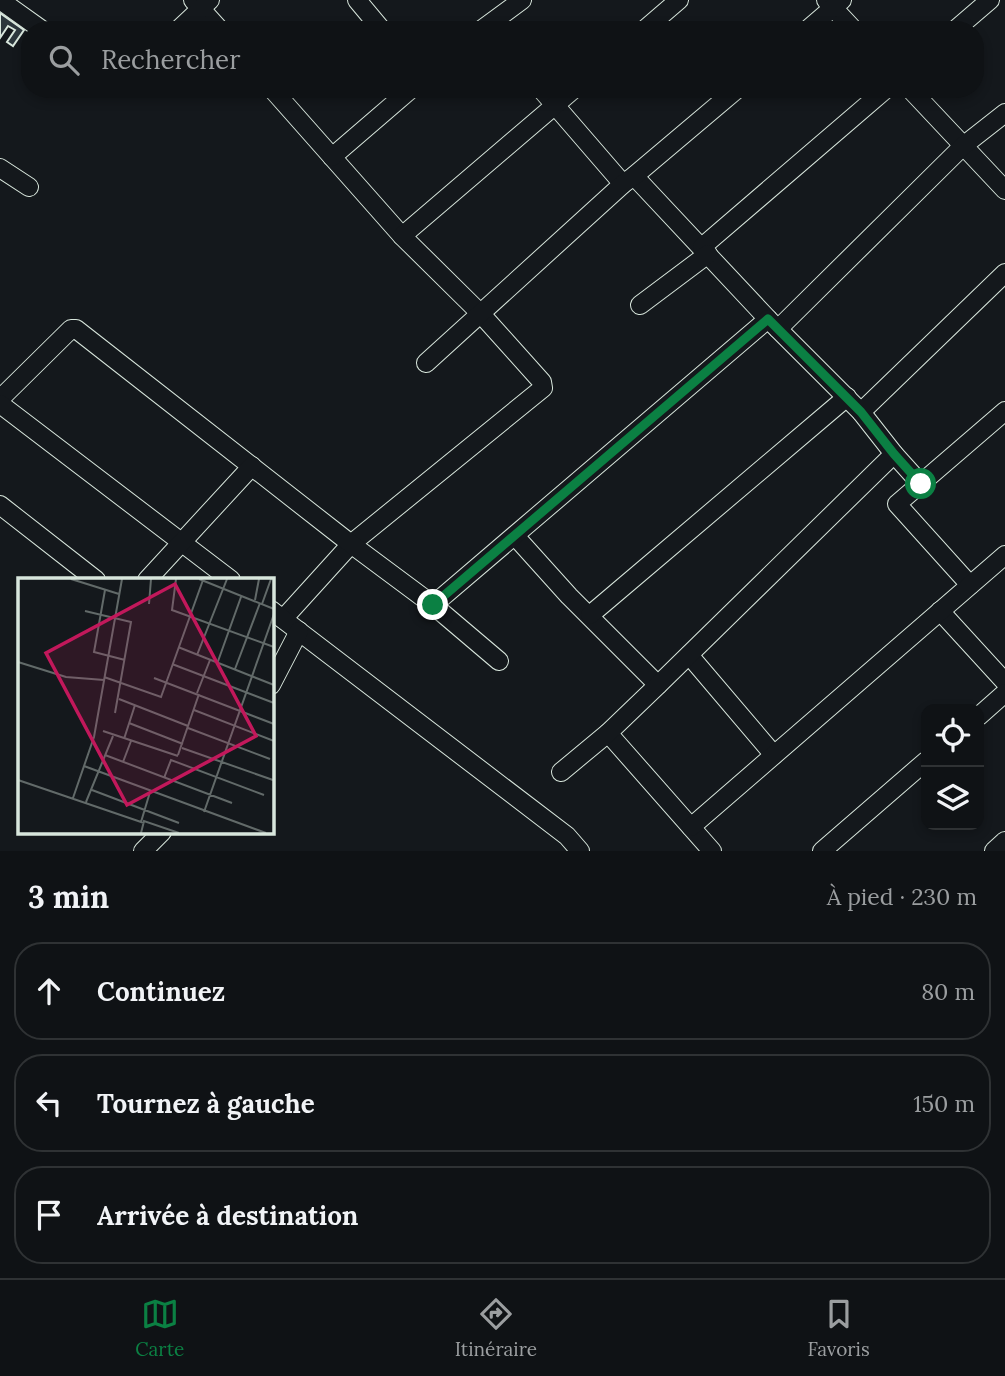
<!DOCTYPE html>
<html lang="fr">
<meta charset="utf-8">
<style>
:root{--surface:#0f1215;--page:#1d2022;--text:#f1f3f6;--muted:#9b9ea0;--line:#2f3234;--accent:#0b8043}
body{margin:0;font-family:Lora,serif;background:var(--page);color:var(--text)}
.controls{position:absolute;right:21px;bottom:21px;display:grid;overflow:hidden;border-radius:14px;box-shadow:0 4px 10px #0003}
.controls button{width:63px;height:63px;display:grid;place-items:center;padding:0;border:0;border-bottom:2px solid var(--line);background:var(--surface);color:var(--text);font:35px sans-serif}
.stop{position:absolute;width:21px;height:21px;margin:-16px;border:5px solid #0b8043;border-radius:50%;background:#fff}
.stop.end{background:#0b8043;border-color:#fff;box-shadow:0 2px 7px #0008}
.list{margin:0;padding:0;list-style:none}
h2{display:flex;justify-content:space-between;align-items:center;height:91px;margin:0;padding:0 28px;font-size:30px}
h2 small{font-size:23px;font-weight:400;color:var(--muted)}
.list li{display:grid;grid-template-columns:46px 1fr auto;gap:21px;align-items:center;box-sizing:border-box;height:98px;margin:0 14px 14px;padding:0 14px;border:2px solid var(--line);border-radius:28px}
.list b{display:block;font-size:26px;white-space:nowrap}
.list em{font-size:23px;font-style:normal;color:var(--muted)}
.icon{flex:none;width:38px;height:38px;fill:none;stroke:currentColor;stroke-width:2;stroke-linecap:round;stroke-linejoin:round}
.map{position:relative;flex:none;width:1005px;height:851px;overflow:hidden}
.search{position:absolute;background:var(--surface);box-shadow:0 4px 10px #0003;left:21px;right:21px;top:21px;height:77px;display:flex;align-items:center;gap:18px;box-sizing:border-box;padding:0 24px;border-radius:28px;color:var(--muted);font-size:26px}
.sheet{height:427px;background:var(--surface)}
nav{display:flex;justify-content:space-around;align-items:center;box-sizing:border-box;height:98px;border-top:2px solid var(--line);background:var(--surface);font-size:19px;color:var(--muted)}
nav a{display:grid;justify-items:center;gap:4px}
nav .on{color:var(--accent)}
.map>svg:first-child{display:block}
.building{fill:#2c363c;stroke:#d8e6dc;stroke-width:2}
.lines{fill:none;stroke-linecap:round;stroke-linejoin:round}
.minor-casing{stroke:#d8e6dc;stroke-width:20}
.minor{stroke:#14181c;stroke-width:18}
.route{stroke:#0b8043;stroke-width:9}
.inset-road{fill:none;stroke:#626a69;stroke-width:2}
.view{fill:#c2185b;fill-opacity:0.15;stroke:#c2185b;stroke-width:3.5}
.inset-edge{fill:none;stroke:#d8e6dc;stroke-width:3.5}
</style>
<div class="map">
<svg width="1005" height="851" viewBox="0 0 1005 851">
<rect width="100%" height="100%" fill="#14181c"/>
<!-- building -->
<polygon class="building" points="0,13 24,30 13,46 7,42 15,30 8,26 0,38"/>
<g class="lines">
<!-- minor casing -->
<g class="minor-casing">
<g id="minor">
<polyline points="0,0 42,30"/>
<polyline points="193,0 220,30"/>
<polyline points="357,0 382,30"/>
<polyline points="826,0 854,30"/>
<polyline points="178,30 210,0"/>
<polyline points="481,30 522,0"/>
<polyline points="644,30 679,0"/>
<polyline points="807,30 842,0"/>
<polyline points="955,30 990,0"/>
<polyline points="272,89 402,236 481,314 542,382 543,388 351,544 283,619"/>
<polyline points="541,89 623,184"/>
<polyline points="910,89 1005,190"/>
<polyline points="332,157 411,89"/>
<polyline points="0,168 29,187"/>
<polyline points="634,176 768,319 861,412 894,454 921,484"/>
<polyline points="402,236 574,89"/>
<polyline points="702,247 886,89"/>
<polyline points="640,305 708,254"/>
<polyline points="778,329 963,146 1005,113"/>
<polyline points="426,363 623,184 634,176 737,89"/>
<polyline points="0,399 71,329 76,329 351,544 433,605 499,661"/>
<polyline points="0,404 231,580"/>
<polyline points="861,412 1005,273"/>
<polyline points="0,505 96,580"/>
<polyline points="515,536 569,596 658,685"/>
<polyline points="147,580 252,466"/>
<polyline points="970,585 897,504 1005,411"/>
<polyline points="433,605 768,319"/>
<polyline points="271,610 567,836 580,851"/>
<polyline points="940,611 1005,682"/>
<polyline points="590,615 847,397"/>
<polyline points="689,655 774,755"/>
<polyline points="271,685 299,631"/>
<polyline points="979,716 1005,693"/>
<polyline points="608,733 712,851"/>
<polyline points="561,772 608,733 658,685 894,454"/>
<polyline points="691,827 1005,555"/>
<polyline points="143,851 162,832"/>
<polyline points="822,851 926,761"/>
<polyline points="994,851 1005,841"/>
</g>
</g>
<!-- minor -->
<use href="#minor" class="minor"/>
</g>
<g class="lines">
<!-- route -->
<polyline class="route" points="433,605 768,319 861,412 894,454 921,484"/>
</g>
<!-- overview -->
<g transform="translate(18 578)">
<rect width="256" height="256" fill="#14181c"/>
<path class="inset-road" d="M53,1l48,15M158,1l-4,31 102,37M181,1l75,30M87,12l-11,62 31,8M237,22l4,-21M131,26l2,-25M244,26l9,-25M67,33l46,11 -16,91M160,69l96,38M179,77l30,-76M0,84l48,15 38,3M154,86l102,39M199,86l24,-67M217,91l25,-66M86,99l57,20 42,-117M136,100l120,46M179,115l13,-33M101,121l69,27M176,132l80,31M111,145l54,21M170,150l82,31M85,153l75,25M106,161l11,-34M164,170l91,32M87,177l127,48M160,177l21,-61M105,184l8,-21M66,188l182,67M146,200l7,-18 93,35M0,202l126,43M74,212l87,33M55,220l21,-61 28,-158M68,224l27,-66M186,234l70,-198M123,244l9,-30M123,255l3,-12 35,12"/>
<path class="view" d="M157,6l81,152 -129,69 -81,-152z"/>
<rect width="256" height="256" class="inset-edge"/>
</g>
</svg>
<div class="controls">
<button><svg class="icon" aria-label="locate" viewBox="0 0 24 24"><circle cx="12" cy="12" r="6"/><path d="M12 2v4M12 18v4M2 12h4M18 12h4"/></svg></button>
<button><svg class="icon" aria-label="layers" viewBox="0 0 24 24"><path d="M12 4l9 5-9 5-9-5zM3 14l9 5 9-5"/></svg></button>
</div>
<div class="stop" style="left:921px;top:484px"></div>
<div class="stop end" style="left:433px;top:605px"></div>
<div class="search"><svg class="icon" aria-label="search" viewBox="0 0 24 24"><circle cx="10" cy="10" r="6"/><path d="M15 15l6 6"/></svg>Rechercher</div>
</div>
<section class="sheet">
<h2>3 min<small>À pied · 230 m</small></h2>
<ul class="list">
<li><svg class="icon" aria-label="ahead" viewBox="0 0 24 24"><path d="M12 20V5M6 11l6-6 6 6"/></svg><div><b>Continuez</b></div><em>80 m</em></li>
<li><svg class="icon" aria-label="left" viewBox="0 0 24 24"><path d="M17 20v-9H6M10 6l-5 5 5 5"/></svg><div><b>Tournez à gauche</b></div><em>150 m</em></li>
<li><svg class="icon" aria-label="arrive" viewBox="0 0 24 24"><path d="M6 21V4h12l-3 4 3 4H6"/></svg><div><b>Arrivée à destination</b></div></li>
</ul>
</section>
<nav>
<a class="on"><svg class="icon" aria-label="map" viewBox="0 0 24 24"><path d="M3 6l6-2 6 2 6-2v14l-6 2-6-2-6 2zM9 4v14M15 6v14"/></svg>Carte</a>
<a><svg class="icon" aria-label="directions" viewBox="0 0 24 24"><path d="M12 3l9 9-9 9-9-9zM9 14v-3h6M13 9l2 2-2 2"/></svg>Itinéraire</a>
<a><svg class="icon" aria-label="saved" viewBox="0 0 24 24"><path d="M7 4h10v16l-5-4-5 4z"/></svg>Favoris</a>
</nav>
